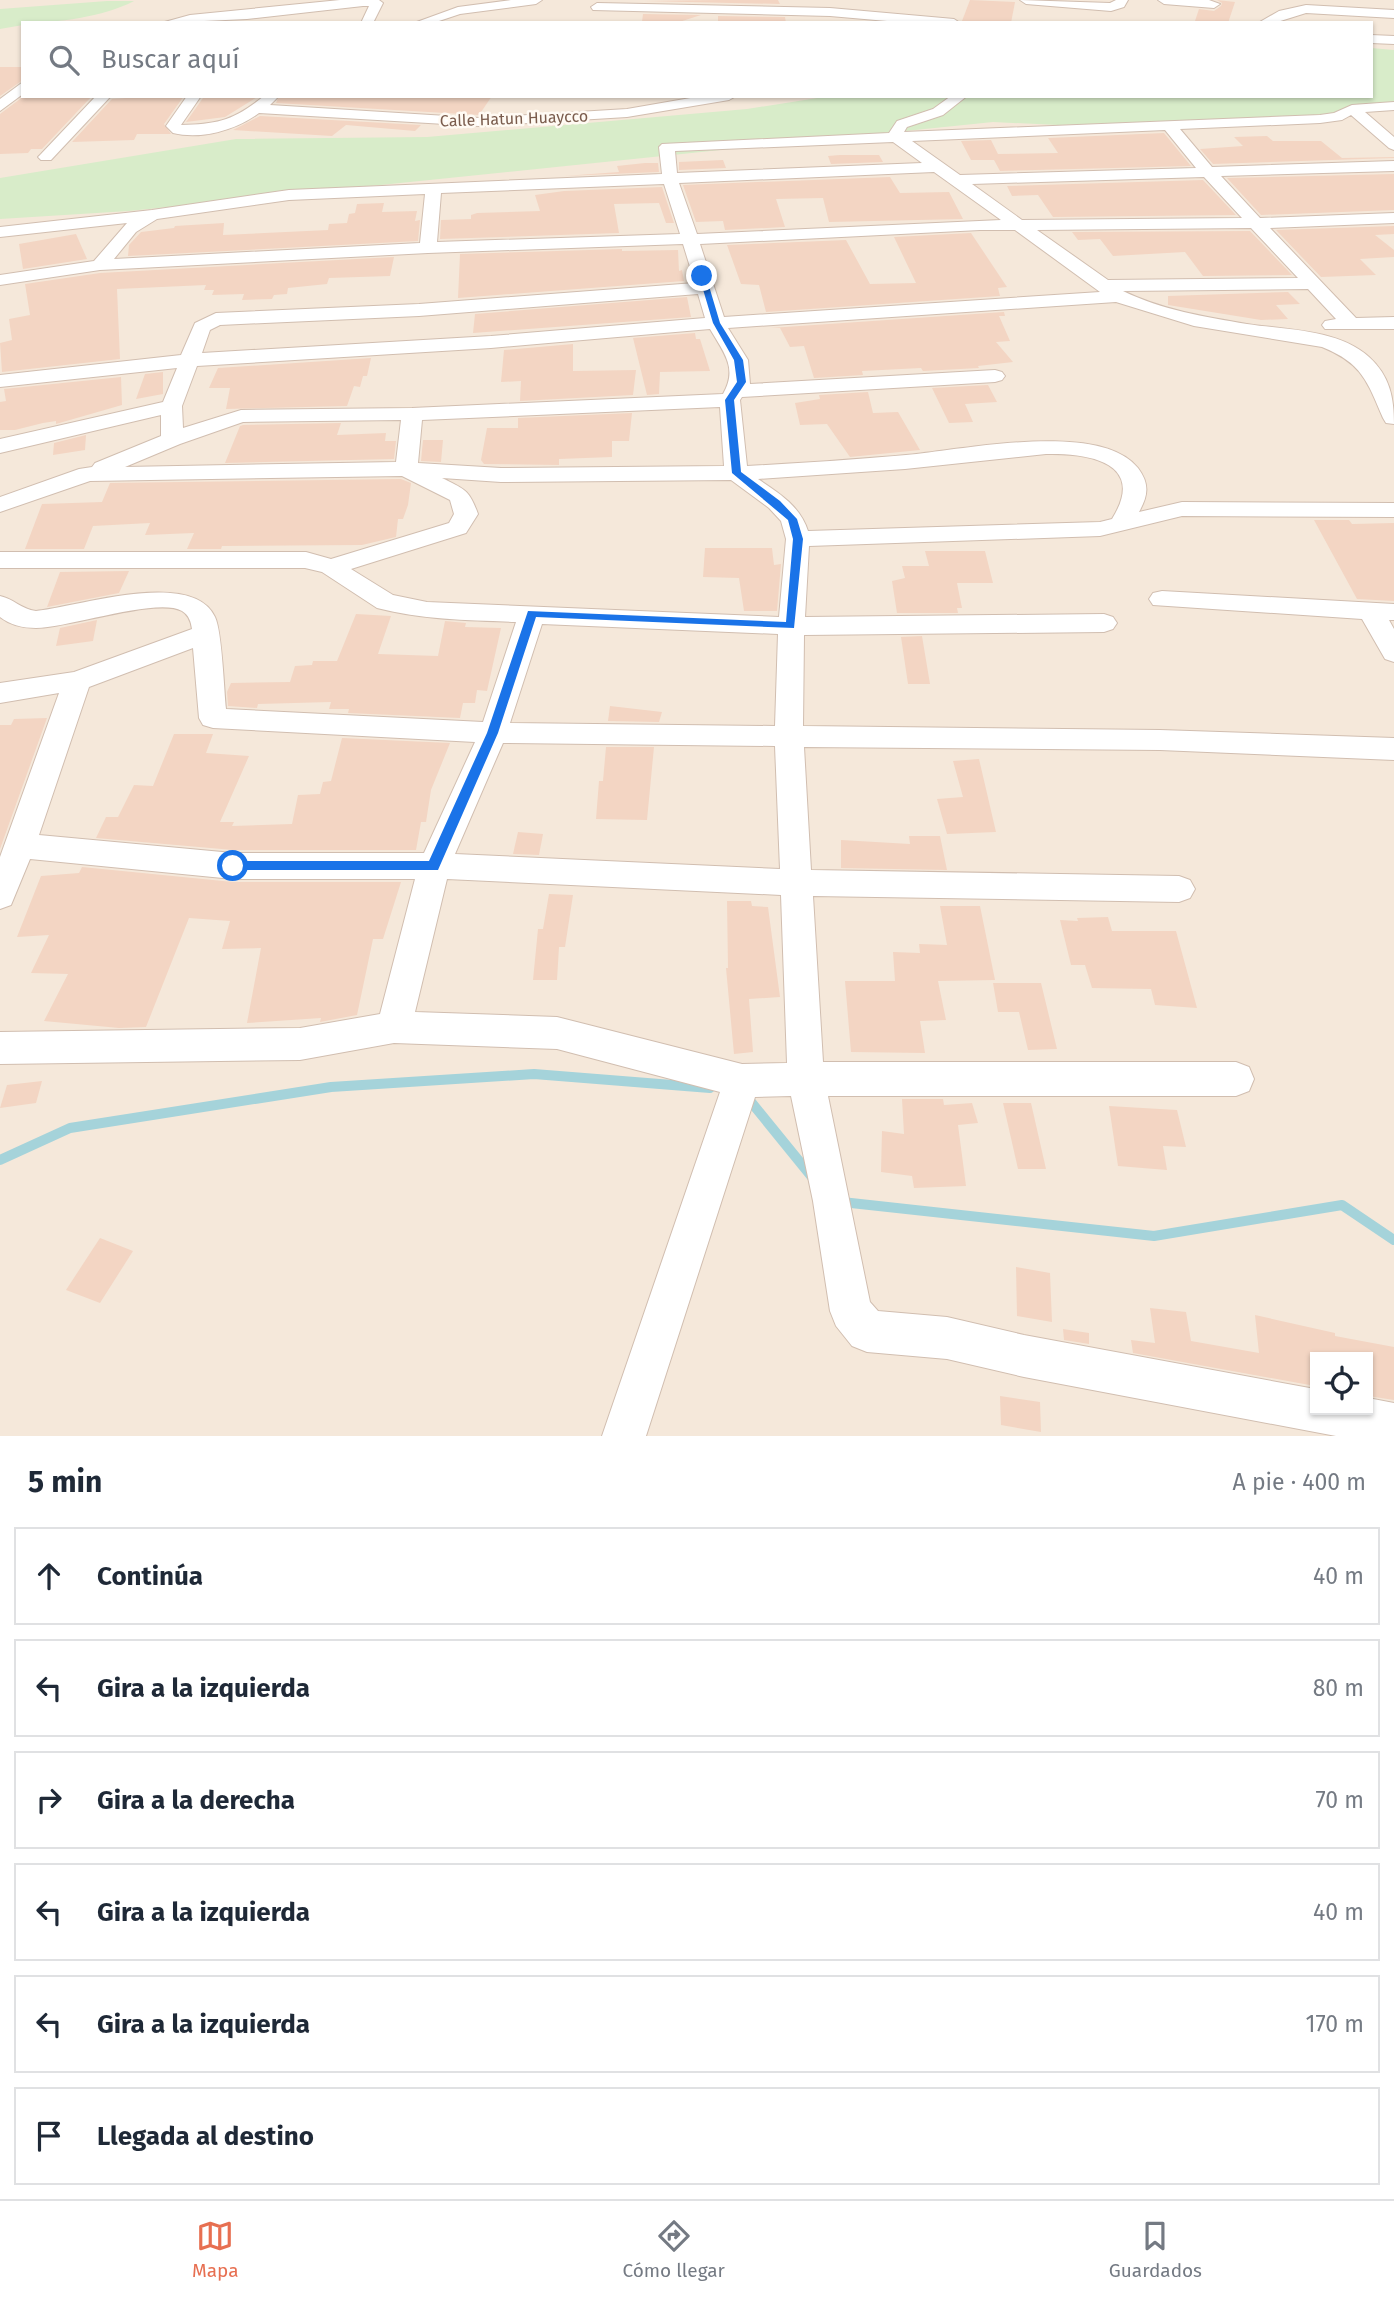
<!DOCTYPE html>
<html lang="es">
<meta charset="utf-8">
<style>
:root{--surface:#fff;--page:#f2f2f3;--text:#1f2937;--muted:#747a83;--line:#e0e1e3;--accent:#e76f51}
body{margin:0;font-family:"Fira Sans",sans-serif;background:var(--page);color:var(--text)}
.controls{position:absolute;right:21px;bottom:21px;display:grid;overflow:hidden;border-radius:0px;box-shadow:0 2px 5px #0004}
.controls button{width:63px;height:63px;display:grid;place-items:center;padding:0;border:0;border-bottom:2px solid var(--line);background:var(--surface);color:var(--text);font:35px sans-serif}
.stop{position:absolute;width:21px;height:21px;margin:-16px;border:5px solid #1a73e8;border-radius:50%;background:#fff}
.stop.end{background:#1a73e8;border-color:#fff;box-shadow:0 2px 7px #0008}
.list{margin:0;padding:0;list-style:none}
h2{display:flex;justify-content:space-between;align-items:center;height:91px;margin:0;padding:0 28px;font-size:30px}
h2 small{font-size:23px;font-weight:400;color:var(--muted)}
.list li{display:grid;grid-template-columns:46px 1fr auto;gap:21px;align-items:center;box-sizing:border-box;height:98px;margin:0 14px 14px;padding:0 14px;border:2px solid var(--line);border-radius:0px}
.list b{display:block;font-size:26px;white-space:nowrap}
.list em{font-size:23px;font-style:normal;color:var(--muted)}
.icon{flex:none;width:38px;height:38px;fill:none;stroke:currentColor;stroke-width:2;stroke-linecap:round;stroke-linejoin:round}
.map{position:relative;flex:none;width:1394px;height:1436px;overflow:hidden}
.search{position:absolute;background:var(--surface);box-shadow:0 2px 5px #0004;left:21px;right:21px;top:21px;height:77px;display:flex;align-items:center;gap:18px;box-sizing:border-box;padding:0 24px;border-radius:0px;color:var(--muted);font-size:26px}
.sheet{height:763px;background:var(--surface)}
nav{display:flex;justify-content:space-around;align-items:center;box-sizing:border-box;height:98px;border-top:2px solid var(--line);background:var(--surface);font-size:19px;color:var(--muted)}
nav a{display:grid;justify-items:center;gap:4px}
nav .on{color:var(--accent)}
.map>svg:first-child{display:block}
.residential{fill:#f5e8da;fill-rule:evenodd}
.green{fill:#d8ecc9}
.lines{fill:none;stroke-linecap:round;stroke-linejoin:round}
.stream{stroke:#a5d3da;stroke-width:10}
.building{fill:#f3d5c3}
.minor-casing{stroke:#d1beb0;stroke-width:2}
.minor{fill:#fff;fill-rule:evenodd}
.route{fill:#1a73e8}
.labels{text-anchor:middle;stroke-width:5;stroke-linejoin:round;paint-order:stroke}
.far-street-label{font-size:16px;fill:#7a5c4d;stroke:#fffaf3}
</style>
<div class="map">
<svg width="1394" height="1436" viewBox="0 0 1394 1436">
<rect width="100%" height="100%" fill="#fdf6ec"/>
<!-- residential -->
<path class="residential" d="M0,0h1394v1436h-1394zM23,23h1348v73h-1348zM1315,1357h53v53h-53z"/>
<!-- green -->
<g class="green">
<path d="M107,1h27c-31,16 -77,22 -111,22v2l-23,4v-20z"/>
<polygon points="1371,48 1394,50 1394,102 1337,113 1295,117 1058,125 993,122 129,211 0,219 0,178 236,139 427,137 747,109 830,96 1371,96"/>
</g>
<g class="lines">
<!-- stream -->
<g class="stream">
<polyline points="747,1097 812,1177"/>
<polyline points="0,1160 70,1128 331,1087 534,1074 710,1088"/>
<polyline points="842,1202 1154,1236 1342,1205 1394,1240"/>
</g>
</g>
<!-- building -->
<g class="building">
<polygon points="718,0 778,0 780,4 644,1"/>
<polygon points="970,0 1015,2 1011,23 962,21"/>
<polygon points="1217,0 1235,2 1228,23 1195,21 1199,9 1214,11 1221,6 1222,3"/>
<polygon points="643,14 701,15 676,23 661,23 642,22"/>
<polygon points="718,16 785,17 786,23 718,23"/>
<polygon points="0,67 23,67 23,80 0,96"/>
<polygon points="24,96 92,96 42,149 31,149 28,153 0,154 0,114"/>
<polygon points="155,96 184,96 164,124 171,134 137,134 134,140 72,142 112,99"/>
<polygon points="259,96 225,117 186,122 203,98"/>
<polygon points="279,96 492,96 479,115 276,103"/>
<polygon points="260,116 421,125 415,131 346,125 332,136 233,130"/>
<polygon points="1164,133 1191,166 1000,171 994,160 971,160 961,141 991,140 998,154 1058,153 1048,138"/>
<polygon points="1267,136 1273,141 1321,141 1342,158 1394,157 1394,158 1213,164 1200,149 1243,146 1234,137"/>
<polygon points="840,155 879,155 883,162 831,164 828,156"/>
<polygon points="723,160 726,168 679,170 679,162"/>
<polygon points="645,163 658,163 659,172 564,176 619,172 617,166"/>
<polygon points="1394,174 1394,210 1261,215 1227,178"/>
<polygon points="890,177 900,193 949,192 963,219 829,222 823,198 776,199 785,227 725,230 723,221 696,222 683,185"/>
<polygon points="1203,180 1236,215 1053,217 1038,195 1012,196 1007,186"/>
<polygon points="662,187 674,223 666,223 659,203 614,204 619,233 440,239 441,220 471,219 471,215 477,213 540,211 535,195 564,191"/>
<polygon points="384,203 382,212 417,211 415,221 420,220 418,241 128,256 129,245 141,232 174,228 175,226 224,223 223,235 328,230 329,224 347,223 349,214 355,213 357,204"/>
<polygon points="1394,226 1394,234 1375,235 1394,250 1394,257 1360,259 1376,275 1321,277 1276,230"/>
<polygon points="1250,231 1292,275 1203,276 1185,252 1113,256 1100,239 1078,240 1072,232"/>
<polygon points="971,233 1007,287 998,288 1000,296 766,312 759,285 741,284 727,245 846,240 870,284 916,283 894,237"/>
<polygon points="76,234 87,259 23,269 19,244"/>
<polygon points="622,249 622,251 678,250 679,271 682,270 684,281 458,298 460,254"/>
<polygon points="394,257 390,276 329,278 327,284 288,288 287,294 274,295 272,299 242,300 244,294 212,295 214,290 204,290 206,285 117,289 120,359 2,372 0,343 12,340 9,319 30,315 25,284 100,273"/>
<polygon points="1288,292 1300,304 1276,305 1288,319 1261,320 1168,305 1168,296"/>
<polygon points="687,297 691,317 473,333 475,314"/>
<polygon points="1004,312 1005,316 999,316 1010,341 996,342 1013,362 978,366 979,368 923,371 921,368 862,371 863,375 814,378 804,346 790,347 780,328 770,328"/>
<polygon points="695,333 696,339 700,339 710,371 660,372 659,394 647,395 633,338"/>
<polygon points="573,344 573,371 636,370 633,395 520,401 521,381 501,382 504,350"/>
<polygon points="371,358 367,376 363,376 360,387 354,386 347,406 226,409 230,388 209,388 218,368"/>
<polygon points="163,372 163,394 136,399 145,374"/>
<polygon points="121,377 122,405 56,424 56,421 43,423 15,430 0,430 0,402 6,401 4,389"/>
<polygon points="988,385 997,402 965,404 973,422 949,423 932,388"/>
<polygon points="868,392 873,413 898,412 920,450 850,457 827,424 800,425 795,403 820,399 819,395"/>
<polygon points="632,413 629,441 612,441 612,457 559,459 559,465 484,464 481,460 487,428 518,428 518,418"/>
<polygon points="341,423 337,435 386,433 385,441 396,441 394,459 225,463 240,426 243,425"/>
<polygon points="86,435 85,450 53,455 54,443"/>
<polygon points="423,440 443,440 441,462 421,461"/>
<polygon points="401,479 411,483 408,505 403,519 398,519 396,537 362,545 222,546 221,549 187,549 194,533 145,535 150,523 93,526 84,549 25,549 42,504 102,502 110,483"/>
<polygon points="1314,520 1349,520 1352,524 1394,523 1394,601 1357,599"/>
<polygon points="705,548 772,548 774,565 781,564 777,611 744,611 739,578 703,577"/>
<polygon points="925,551 985,551 993,583 957,583 962,608 957,608 958,613 897,613 892,581 905,578 902,566 929,566"/>
<polygon points="129,571 119,593 47,607 60,572"/>
<polygon points="356,614 391,616 378,654 438,656 445,621 466,623 465,627 501,628 487,691 477,690 475,703 463,703 460,718 348,713 349,709 329,709 331,702 258,704 257,708 228,706 227,692 231,683 290,682 295,666 312,665 313,661 337,661"/>
<polygon points="97,620 93,641 56,646 60,628"/>
<polygon points="922,636 930,684 908,684 901,637"/>
<polygon points="610,706 662,712 659,722 608,721"/>
<polygon points="47,718 0,849 0,725 11,725 14,719"/>
<polygon points="174,734 213,734 206,753 249,756 220,822 234,822 232,826 292,824 298,795 320,794 323,782 331,781 342,738 450,743 431,790 426,822 421,822 416,850 233,850 96,838 106,817 118,817 134,785 153,786"/>
<polygon points="606,747 654,747 647,820 596,819 599,781 603,781"/>
<polygon points="979,759 996,832 947,834 937,799 963,797 953,761"/>
<polygon points="518,832 543,834 539,855 513,854"/>
<polygon points="909,836 940,836 947,870 841,868 841,840 910,844"/>
<polygon points="82,867 233,882 401,882 383,939 373,939 357,1015 320,1022 321,1018 247,1023 261,948 222,949 230,921 189,918 146,1027 119,1028 44,1021 68,974 31,973 49,935 17,937 41,876 79,873"/>
<polygon points="549,894 573,895 565,947 559,947 557,980 533,980 538,929 543,929"/>
<polygon points="727,901 751,901 752,906 768,907 780,997 749,999 753,1052 734,1054 726,968 728,968"/>
<polygon points="940,906 980,906 995,980 938,981 946,1020 920,1021 925,1053 851,1052 845,981 895,981 893,952 920,953 919,944 947,945"/>
<polygon points="1108,917 1112,931 1176,931 1197,1008 1155,1005 1151,989 1092,988 1085,965 1071,965 1060,920 1078,921 1077,918"/>
<polygon points="993,983 1041,983 1057,1049 1028,1050 1019,1012 998,1012"/>
<polygon points="42,1081 36,1103 0,1108 7,1085"/>
<polygon points="902,1099 943,1099 944,1105 972,1103 978,1123 958,1125 966,1186 914,1188 912,1176 881,1172 882,1131 904,1134"/>
<polygon points="1003,1103 1031,1103 1046,1169 1018,1169"/>
<polygon points="1109,1106 1177,1110 1186,1147 1163,1146 1167,1170 1118,1166"/>
<polygon points="100,1238 133,1251 100,1303 66,1290"/>
<polygon points="1016,1267 1050,1273 1052,1322 1017,1316"/>
<polygon points="1150,1308 1186,1312 1191,1341 1259,1353 1255,1315 1335,1333 1335,1336 1394,1347 1394,1400 1368,1396 1368,1357 1315,1357 1315,1386 1133,1353 1131,1340 1155,1343"/>
<polygon points="1063,1329 1089,1333 1089,1344 1064,1340"/>
<polygon points="1000,1396 1040,1402 1041,1432 1001,1425"/>
</g>
<g class="lines">
<!-- minor casing -->
<g class="minor-casing">
<g id="minor">
<polygon points="340,0 379,0 383,3 373,23 361,23 369,6 363,6 247,19 161,23 190,15"/>
<polygon points="511,0 542,0 536,4 460,14 433,23 414,23 458,7"/>
<polygon points="1020,0 1110,3 1116,0 1128,0 1124,7 1111,11 1026,4"/>
<polygon points="1158,0 1209,0 1220,4 1214,8 1164,4"/>
<polygon points="597,3 830,8 954,19 960,23 910,23 830,16 593,10 591,7"/>
<polygon points="1306,5 1394,10 1394,18 1306,13 1274,23 1258,23 1279,11"/>
<polygon points="1371,35 1394,36 1394,44 1371,43"/>
<polygon points="23,82 23,94 0,111 0,99"/>
<polygon points="96,96 111,96 51,160 41,160 38,157 41,154"/>
<path d="M187,96h14l-20,29c38,-1 53,-5 83,-29l13,2 -7,7 209,13 148,-9 75,-13h34l-7,4 -102,17 -148,9 -220,-13c-23,17 -58,27 -86,20l-7,-7z"/>
<path d="M951,96h16l-24,19 -36,12 -3,5 416,-17 14,-2 18,-8 42,-3v8l-29,2 29,25v13l-5,-2 -38,-33 -9,5 -22,3 -140,6 32,38 182,-6v10l-173,5 39,42 134,-5v10l-124,5 86,90 38,-1v12h-69l-3,-4 3,-4 11,-2 -28,-30 -185,2c39,19 82,26 124,33 39,6 91,5 122,33 21,19 25,41 25,67l-8,-1 -3,-5c-16,-37 -21,-55 -61,-71l-128,-21 -78,-24 -388,26 20,32 2,24 245,-14 7,2 3,4 -3,4 -7,2 -253,15 -2,3 7,66c53,-3 106,-6 159,-11 57,-5 194,-35 232,13 12,16 10,28 1,44l43,-10 212,1v14l-212,-1 -82,20 -291,10 -4,71 299,-3 9,3 4,6 -4,6 -9,3 -300,3 -1,91 357,4 234,8v22l-234,-10 -356,-3 7,123 368,6 11,4 5,9 -5,9 -11,4 -366,-6 10,166h413l13,5 5,12 -5,12 -13,5h-408l42,206 8,9 69,6 77,18 291,54v21h53v-12l26,5v33h-58l-312,-59 -77,-18 -80,-7 -15,-6 -16,-20 -6,-15 -17,-110 -22,-105 -36,1 -109,339h-44l118,-344 -163,-43 -163,-6 -94,17 -300,4v-32l300,-4 80,-14 35,-135h-182l-203,-20 -19,46 -11,4v-52l59,-164 -59,10v-20l74,-11 118,-43c-1,-7 -3,-14 -10,-18 -25,-14 -113,17 -146,17 -13,0 -26,-3 -36,-11v-21c14,3 21,13 36,15 42,-4 156,-43 179,6 7,14 9,73 11,92l257,13 33,-100c-47,-2 -93,-2 -139,-14l-55,-36 -17,-4h-305v-16h306l25,7 118,-36 5,-9 -4,-14 -48,-24 -312,5 -90,31v-15l79,-28 13,-2 3,-4 66,-27v-21l-161,38v-14l163,-37 14,-34 -177,19v-12l181,-20 14,-32 21,-10 203,-9 276,-21 -12,-39 -255,9 -328,17 -100,15v-10l94,-14 33,-38 -127,14v-10l152,-17 137,-20 373,-16 -3,-27 3,-3 227,-11 8,-12 36,-12zM1165,130l31,38 -236,7 -48,-34zM893,142l29,21 -245,10 -2,-22zM934,172l67,48 -304,14 -18,-51zM1204,177l38,41 -220,2 -50,-36zM664,184l16,50 -243,8 4,-49zM425,194l-5,49 -306,16 22,-27 21,-13 132,-19zM1251,228l47,50 -190,2 -71,-50zM980,230h35l85,62 -376,25 -24,-73zM698,294l7,24 -214,18 -289,17 8,-23 10,-5 199,-9zM710,329c14,24 28,39 13,65l-311,14 -171,2 -58,18 -1,-22 15,-40 294,-18zM720,407l4,59 -223,2 -83,-5 4,-43zM401,420l-5,42 -271,5 55,-23 63,-22zM1046,454c44,-1 101,9 66,65l-12,3 -292,9c-8,-25 -29,-38 -50,-52l147,-10zM442,478l59,4 230,-2 38,28 12,13 5,18 -7,78 -352,-15 -34,-7 -42,-26 115,-36 12,-19c-9,-25 -14,-25 -36,-36zM542,624l236,10 -3,92 -265,-3zM193,648l6,70 4,7 10,3 262,14 -51,111h-191l-194,-18 50,-148zM503,743l272,3 5,123 -325,-15zM447,879l334,16 6,168 -45,1 -185,-47 -142,-5z"/>
<polygon points="1162,591 1394,604 1394,620 1389,620 1394,629 1394,662 1385,659 1362,619 1153,605 1149,599 1153,593"/>
</g>
</g>
<!-- minor -->
<use href="#minor" class="minor"/>
</g>
<!-- route -->
<polygon class="route" points="702,274 706,276 720,323 743,360 746,382 734,400 741,472 780,501 797,519 803,539 794,628 536,617 498,733 438,870 229,870 227,866 233,861 429,861 487,733 528,611 786,622 793,539 788,520 732,473 725,400 737,382 734,360 713,323 699,276"/>
<g class="labels">
<!-- far-street labels -->
<g class="far-street-label">
<text transform="translate(514 118) rotate(-2)" y="6">Calle Hatun Huaycco</text>
</g>
</g>
</svg>
<div class="controls">
<button><svg class="icon" aria-label="locate" viewBox="0 0 24 24"><circle cx="12" cy="12" r="6"/><path d="M12 2v4M12 18v4M2 12h4M18 12h4"/></svg></button>
</div>
<div class="stop" style="left:233px;top:866px"></div>
<div class="stop end" style="left:702px;top:276px"></div>
<div class="search"><svg class="icon" aria-label="search" viewBox="0 0 24 24"><circle cx="10" cy="10" r="6"/><path d="M15 15l6 6"/></svg>Buscar aquí</div>
</div>
<section class="sheet">
<h2>5 min<small>A pie · 400 m</small></h2>
<ul class="list">
<li><svg class="icon" aria-label="ahead" viewBox="0 0 24 24"><path d="M12 20V5M6 11l6-6 6 6"/></svg><div><b>Continúa</b></div><em>40 m</em></li>
<li><svg class="icon" aria-label="left" viewBox="0 0 24 24"><path d="M17 20v-9H6M10 6l-5 5 5 5"/></svg><div><b>Gira a la izquierda</b></div><em>80 m</em></li>
<li><svg class="icon" aria-label="right" viewBox="0 0 24 24"><path d="M7 20v-9h11M14 6l5 5-5 5"/></svg><div><b>Gira a la derecha</b></div><em>70 m</em></li>
<li><svg class="icon" aria-label="left" viewBox="0 0 24 24"><path d="M17 20v-9H6M10 6l-5 5 5 5"/></svg><div><b>Gira a la izquierda</b></div><em>40 m</em></li>
<li><svg class="icon" aria-label="left" viewBox="0 0 24 24"><path d="M17 20v-9H6M10 6l-5 5 5 5"/></svg><div><b>Gira a la izquierda</b></div><em>170 m</em></li>
<li><svg class="icon" aria-label="arrive" viewBox="0 0 24 24"><path d="M6 21V4h12l-3 4 3 4H6"/></svg><div><b>Llegada al destino</b></div></li>
</ul>
</section>
<nav>
<a class="on"><svg class="icon" aria-label="map" viewBox="0 0 24 24"><path d="M3 6l6-2 6 2 6-2v14l-6 2-6-2-6 2zM9 4v14M15 6v14"/></svg>Mapa</a>
<a><svg class="icon" aria-label="directions" viewBox="0 0 24 24"><path d="M12 3l9 9-9 9-9-9zM9 14v-3h6M13 9l2 2-2 2"/></svg>Cómo llegar</a>
<a><svg class="icon" aria-label="saved" viewBox="0 0 24 24"><path d="M7 4h10v16l-5-4-5 4z"/></svg>Guardados</a>
</nav>
